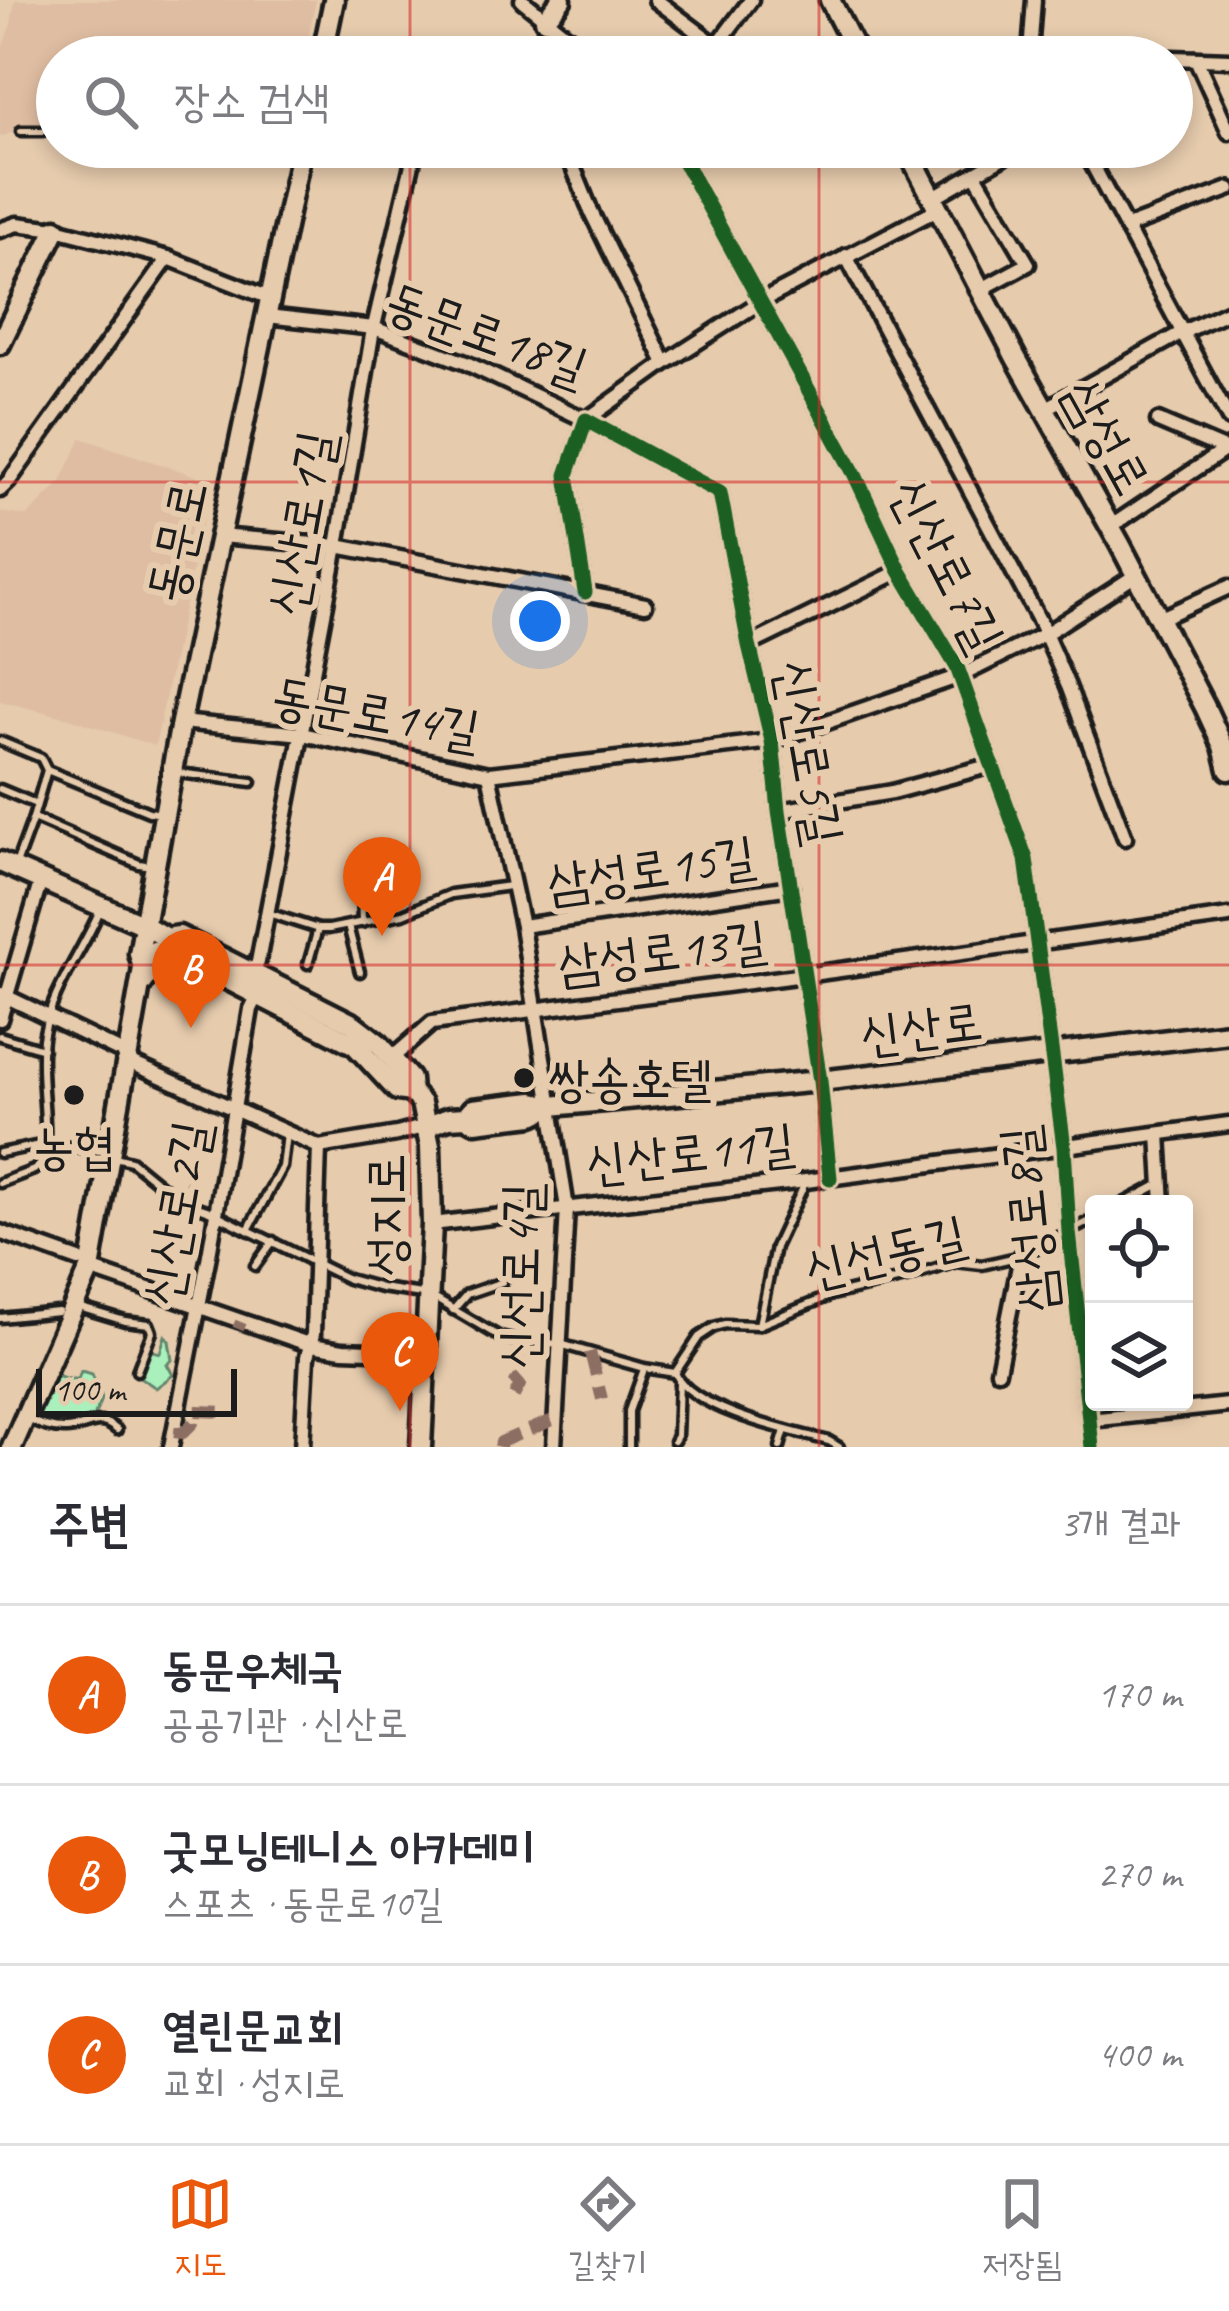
<!DOCTYPE html>
<html lang="ko">
<meta charset="utf-8">
<style>
:root{--surface:#fff;--page:#f7f7f7;--text:#2b2b33;--muted:#7c7c81;--line:#e1e1e2;--accent:#ea580c}
body{margin:0;font-family:Caveat,"Poor Story",sans-serif;background:var(--page);color:var(--text)}
.controls{position:absolute;right:36px;bottom:36px;display:grid;overflow:hidden;border-radius:12px;box-shadow:0 6px 18px #0003}
.controls button{width:108px;height:108px;display:grid;place-items:center;padding:0;border:0;border-bottom:3px solid var(--line);background:var(--surface);color:var(--text);font:60px sans-serif}
.scale{position:absolute;left:36px;bottom:30px;width:201px;box-sizing:border-box;padding-left:12px;border:6px solid #1c1c1c;border-top:0;font-size:33px;line-height:42px;white-space:nowrap;color:#1c1c1c;-webkit-text-stroke:9px #e6cbad;paint-order:stroke}
.you{position:absolute;left:540px;top:621px;width:42px;height:42px;margin:-30px;border:9px solid #fff;border-radius:50%;background:#1a73e8;box-shadow:0 0 0 18px #1a73e833}
.badge{display:grid;place-items:center;width:78px;height:78px;border-radius:50%;background:var(--accent);color:#fff;font-size:39px;font-weight:700}
.pin{position:absolute;translate:-50% -99px;filter:drop-shadow(0 3px 6px #0008)}
.pin::after{content:'';position:absolute;top:63px;width:42px;height:36px;background:inherit;clip-path:polygon(0 0,100% 0,50% 100%)}
.list{margin:0;padding:0;list-style:none}
h2{display:flex;justify-content:space-between;align-items:center;height:156px;margin:0;padding:0 48px;font-size:51px}
h2 small{font-size:39px;font-weight:400;color:var(--muted)}
.list li{display:grid;grid-template-columns:78px 1fr auto;gap:36px;align-items:center;box-sizing:border-box;height:180px;padding:0 48px;border-top:3px solid var(--line)}
.list b{display:block;font-size:45px;white-space:nowrap}
.list p{margin:0;font-size:39px;white-space:nowrap;color:var(--muted)}
.list em{font-size:39px;font-style:normal;color:var(--muted)}
.icon{flex:none;width:66px;height:66px;fill:none;stroke:currentColor;stroke-width:2;stroke-linecap:round;stroke-linejoin:round}
.map{position:relative;flex:none;width:1229px;height:1447px;overflow:hidden}
.search{position:absolute;background:var(--surface);box-shadow:0 6px 18px #0003;left:36px;right:36px;top:36px;height:132px;display:flex;align-items:center;gap:30px;box-sizing:border-box;padding:0 42px;border-radius:66px;color:var(--muted);font-size:45px}
.sheet{height:696px;background:var(--surface)}
nav{display:flex;justify-content:space-around;align-items:center;box-sizing:border-box;height:168px;border-top:3px solid var(--line);background:var(--surface);font-size:33px;color:var(--muted)}
nav a{display:grid;justify-items:center;gap:6px}
nav .on{color:var(--accent)}
.map>svg:first-child{display:block}
.built{fill:#dfbda2}
.green{fill:#aaf0bc;stroke:#63866c;stroke-width:3}
.lines{fill:none;stroke-linecap:round;stroke-linejoin:round}
.lane-casing{stroke:#1c1c1c;stroke-width:15}
.street-casing{stroke:#1c1c1c;stroke-width:21}
.secondary-casing{stroke:#1c1c1c;stroke-width:27}
.lane{stroke:#e6cbad;stroke-width:6}
.street{stroke:#e6cbad;stroke-width:12}
.secondary{stroke:#e6cbad;stroke-width:18}
.quiet{stroke:#8d6e63;stroke-width:12;stroke-dasharray:24 12;stroke-linecap:butt}
.cycleway-casing{stroke:#e6cbad;stroke-width:22}
.cycleway{stroke:#1b5e20;stroke-width:15}
.grid{fill:none;stroke:#d62828;stroke-width:3;stroke-opacity:0.55}
.poi-dot{fill:#1c1c1c;stroke:#e6cbad;stroke-width:4.5}
.labels{text-anchor:middle;stroke-width:12;stroke-linejoin:round;paint-order:stroke}
.street-label{font-size:51px;fill:#1c1c1c;stroke:#e6cbad}
.poi-label{font-size:51px;fill:#1c1c1c;stroke:#e6cbad;text-anchor:start}
</style>
<div class="map">
<svg width="1229" height="1447" viewBox="0 0 1229 1447">
<rect width="100%" height="100%" fill="#e6cbad"/>
<filter id="ink" filterUnits="userSpaceOnUse"><feTurbulence type="fractalNoise" baseFrequency=".00833" numOctaves="2"/><feDisplacementMap in="SourceGraphic" scale="24" xChannelSelector="R" yChannelSelector="G"/><feConvolveMatrix kernelMatrix="1 2 1 2 8 2 1 2 1" color-interpolation-filters="sRGB"/></filter>
<g filter="url(#ink)">
<!-- built -->
<g class="built">
<polygon points="15,0 316,0 304,57 57,57 57,116 0,137 0,54 11,24"/>
<polygon points="81,438 211,481 155,746 69,718 0,701 0,512 27,516 61,482"/>
</g>
<!-- green -->
<g class="green">
<polygon points="165,1336 169,1341 172,1360 167,1364 173,1375 156,1388 138,1376 149,1350 160,1353"/>
<polygon points="81,1371 92,1374 102,1398 92,1421 66,1427 36,1422 57,1375 67,1379 78,1379"/>
</g>
<g class="lines">
<!-- lane casing -->
<g class="lane-casing">
<g id="lane">
<polyline points="21,131 43,131 57,124"/>
<polyline points="0,741 41,758 47,770 149,812 163,814"/>
<polyline points="178,773 252,782"/>
<polyline points="0,789 36,804"/>
<polyline points="33,818 139,864 152,866"/>
<polyline points="16,864 33,818 47,770"/>
<polyline points="361,887 362,923"/>
<polyline points="268,913 318,929 329,929 403,914 451,894 510,886"/>
<polyline points="348,926 360,972"/>
<polyline points="308,964 318,929"/>
<polyline points="0,1036 43,1049"/>
<polyline points="0,1153 45,1144 100,1151"/>
<path d="M115,1157l16,4 49,40 27,9 141,69 33,9 48,7 71,42 18,4 42,3 84,24 31,5c17,37 115,58 154,68l10,6"/>
<path d="M0,1183l34,-13 9,-8c7,-41 -5,-82 0,-123 7,-47 39,-86 57,-129"/>
<polyline points="1122,1204 1158,1185"/>
<polyline points="248,1230 282,1167 286,1134"/>
<polyline points="255,1266 273,1241"/>
<polyline points="75,1306 125,1321 149,1324 152,1332 137,1371"/>
<polyline points="453,1310 467,1294 502,1282"/>
<polyline points="0,1318 58,1312"/>
<polyline points="759,1325 775,1247 806,1181"/>
<polyline points="675,1373 699,1337 714,1327 725,1324 759,1325 832,1295 906,1278 956,1262 982,1265 1021,1256 1094,1219"/>
<path d="M25,1418c14,6 27,12 42,11 22,-1 31,-16 50,1"/>
<polyline points="674,1441 677,1436 679,1382"/>
<polyline points="629,1447 629,1411 644,1369"/>
<polyline points="780,1447 785,1430"/>
</g>
</g>
<!-- street casing -->
<g class="street-casing">
<g id="street">
<polyline points="522,0 593,57"/>
<polyline points="656,0 717,46"/>
<polyline points="708,57 751,0"/>
<polyline points="1023,57 1030,53 1142,57"/>
<polyline points="1033,57 1030,53 1034,0"/>
<polyline points="1172,58 1229,60"/>
<polyline points="1196,59 1229,132"/>
<polyline points="565,147 592,214 665,363"/>
<polyline points="676,147 855,475 900,571 957,667 1026,859 1064,1147 1069,1232 1092,1447"/>
<polyline points="1083,147 1229,419"/>
<polyline points="1090,160 1114,147"/>
<polyline points="975,174 1028,264 980,290"/>
<polyline points="932,198 1021,147"/>
<polyline points="1127,227 1229,189"/>
<polyline points="0,230 17,224 56,229 168,258 270,298"/>
<polyline points="846,256 1040,622 1068,686 1125,838"/>
<polyline points="267,316 374,328 466,363 586,420 665,363 762,301 938,209"/>
<polyline points="1045,409 1183,332 1229,311"/>
<polyline points="1158,421 1226,450"/>
<polyline points="0,490 9,481 168,258"/>
<polyline points="1110,527 1229,447"/>
<polyline points="220,536 337,546 645,605"/>
<polyline points="585,592 567,475 586,420 720,493 749,645 772,741 779,811 820,1081 830,1178"/>
<polyline points="1159,619 1229,587"/>
<polyline points="749,645 900,571"/>
<polyline points="181,722 302,734 489,774 772,741 960,676 1045,634 1136,575"/>
<polyline points="489,774 522,926 567,1208 554,1447"/>
<polyline points="779,811 892,792 992,765"/>
<polyline points="522,926 791,887"/>
<polygon points="154,948 172,957 173,958 151,965"/>
<polyline points="253,973 258,962 337,546 372,335 416,147"/>
<polyline points="1,994 117,1050"/>
<polyline points="0,1019 41,880"/>
<polyline points="392,1058 432,1023 804,975 1229,916"/>
<polyline points="127,1061 319,1147 397,1134 426,1126"/>
<polyline points="1159,1134 1163,1204"/>
<polyline points="432,1224 806,1181 1229,1124"/>
<polyline points="0,1232 79,1260"/>
<polyline points="90,1269 311,1345 343,1350 425,1353"/>
<polyline points="998,1371 1021,1256"/>
<polyline points="1090,1420 1229,1405"/>
<polyline points="171,1447 209,1255 251,1009 258,995"/>
<polyline points="302,1447 307,1357 313,1334 319,1147"/>
</g>
</g>
<!-- secondary casing -->
<g class="secondary-casing">
<g id="secondary">
<polyline points="830,0 859,57"/>
<polyline points="545,20 561,0"/>
<polyline points="322,57 334,0"/>
<polyline points="906,147 1016,358 1121,546 1205,707 1223,746 1229,770"/>
<polyline points="0,344 56,229"/>
<polyline points="0,862 144,925 166,938 175,949 201,966 355,1045 397,1090 411,1092"/>
<polyline points="166,938 179,936 353,1024 379,1044 410,1079 411,1092 421,1103 430,1146 432,1224 421,1447"/>
<path d="M142,984c14,-22 31,-21 55,-18"/>
<polyline points="466,1117 473,1109 533,1102 551,1106 820,1081 1229,1033"/>
<polyline points="426,1126 449,1118 466,1117 475,1122 533,1115 551,1106"/>
<polyline points="12,1447 90,1269 143,968 139,954 181,722 302,147"/>
</g>
</g>
<!-- lane -->
<use href="#lane" class="lane"/>
<!-- street -->
<use href="#street" class="street"/>
<!-- secondary -->
<use href="#secondary" class="secondary"/>
<!-- quiet -->
<g class="quiet">
<polyline points="183,1202 197,1172"/>
<polyline points="238,1329 241,1322"/>
<polyline points="590,1352 602,1399"/>
<polyline points="514,1396 520,1385 512,1376 524,1342"/>
<polyline points="174,1432 183,1433 193,1423 195,1411 226,1412"/>
<polyline points="500,1447 501,1442 555,1419"/>
</g>
<!-- cycleway casing -->
<g class="cycleway-casing">
<g id="cycleway">
<polyline points="676,147 855,475 900,571 957,667 1026,859 1064,1147 1069,1232 1092,1447"/>
<polyline points="585,592 567,475 586,420 720,493 749,645 772,741 779,811 820,1081 830,1178"/>
</g>
</g>
<!-- cycleway -->
<use href="#cycleway" class="cycleway"/>
</g>
</g>
<!-- grid -->
<path class="grid" d="M410,0v57M819,0v57M410,147v1300M819,147v1300M0,482h1229M0,965h1229"/>
<!-- markers -->
<g class="poi-dot">
<circle cx="524" cy="1078" r="12"/>
<circle cx="74" cy="1095" r="12"/>
</g>
<g class="labels">
<!-- street labels -->
<g class="street-label">
<text transform="translate(487 333) rotate(20)" y="18">동문로18길</text>
<text transform="translate(1108 436) rotate(61)" y="18">삼성로</text>
<text transform="translate(300 523) rotate(-80)" y="18">신산로1길</text>
<text transform="translate(176 541) rotate(-78)" y="18">동문로</text>
<text transform="translate(948 564) rotate(63)" y="18">신산로7길</text>
<text transform="translate(376 712) rotate(10)" y="18">동문로14길</text>
<text transform="translate(810 752) rotate(80)" y="18">신산로5길</text>
<text transform="translate(651 868) rotate(-8)" y="18">삼성로15길</text>
<text transform="translate(662 951) rotate(-7)" y="18">삼성로13길</text>
<text transform="translate(921 1027) rotate(-7)" y="18">신산로</text>
<text transform="translate(690 1152) rotate(-6)" y="18">신산로11길</text>
<text transform="translate(175 1213) rotate(-80)" y="18">신산로2길</text>
<text transform="translate(385 1215) rotate(-90)" y="18">성지로</text>
<text transform="translate(1027 1219) rotate(-96)" y="18">삼성로8길</text>
<text transform="translate(885 1251) rotate(-13)" y="18">신선동길</text>
<text transform="translate(519 1276) rotate(-89)" y="18">신선로4길</text>
</g>
<!-- poi labels -->
<g class="poi-label">
<text x="548" y="1096">쌍송호텔</text>
<text x="74" y="1163" text-anchor="middle">농협</text>
</g>
</g>
</svg>
<div class="controls">
<button><svg class="icon" aria-label="locate" viewBox="0 0 24 24"><circle cx="12" cy="12" r="6"/><path d="M12 2v4M12 18v4M2 12h4M18 12h4"/></svg></button>
<button><svg class="icon" aria-label="layers" viewBox="0 0 24 24"><path d="M12 4l9 5-9 5-9-5zM3 14l9 5 9-5"/></svg></button>
</div>
<div class="scale">100 m</div>
<div class="you"></div>
<div class="pin badge" style="left:382px;top:936px">A</div>
<div class="pin badge" style="left:191px;top:1028px">B</div>
<div class="pin badge" style="left:400px;top:1411px">C</div>
<div class="search"><svg class="icon" aria-label="search" viewBox="0 0 24 24"><circle cx="10" cy="10" r="6"/><path d="M15 15l6 6"/></svg>장소 검색</div>
</div>
<section class="sheet">
<h2>주변<small>3개 결과</small></h2>
<ul class="list">
<li><span class="badge">A</span><div><b>동문우체국</b><p>공공기관 · 신산로</p></div><em>170 m</em></li>
<li><span class="badge">B</span><div><b>굿모닝테니스 아카데미</b><p>스포츠 · 동문로10길</p></div><em>270 m</em></li>
<li><span class="badge">C</span><div><b>열린문교회</b><p>교회 · 성지로</p></div><em>400 m</em></li>
</ul>
</section>
<nav>
<a class="on"><svg class="icon" aria-label="map" viewBox="0 0 24 24"><path d="M3 6l6-2 6 2 6-2v14l-6 2-6-2-6 2zM9 4v14M15 6v14"/></svg>지도</a>
<a><svg class="icon" aria-label="directions" viewBox="0 0 24 24"><path d="M12 3l9 9-9 9-9-9zM9 14v-3h6M13 9l2 2-2 2"/></svg>길찾기</a>
<a><svg class="icon" aria-label="saved" viewBox="0 0 24 24"><path d="M7 4h10v16l-5-4-5 4z"/></svg>저장됨</a>
</nav>
